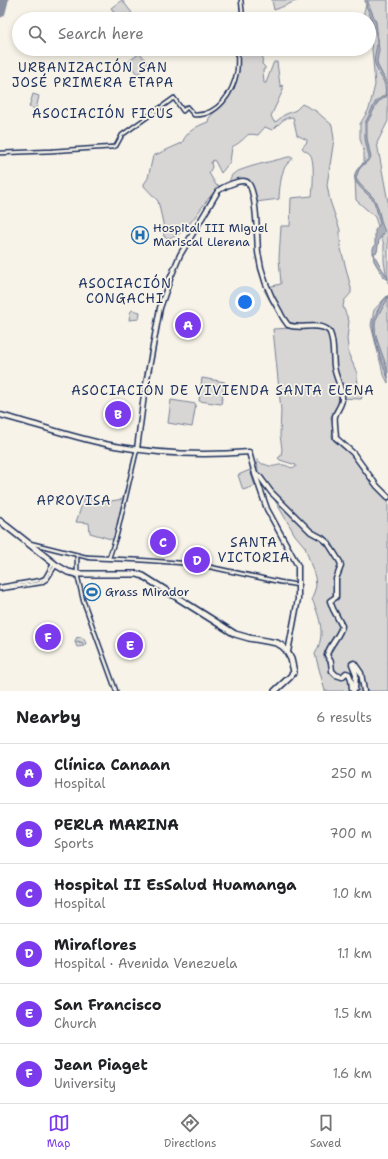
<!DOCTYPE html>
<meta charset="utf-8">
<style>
:root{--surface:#fff;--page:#f2f2f2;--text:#202124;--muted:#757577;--line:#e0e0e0;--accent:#7c3aed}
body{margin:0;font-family:"Shantell Sans",sans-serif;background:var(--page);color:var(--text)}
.you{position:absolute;left:245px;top:302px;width:14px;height:14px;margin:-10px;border:3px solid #fff;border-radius:50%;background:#1a73e8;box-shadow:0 0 0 6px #1a73e833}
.badge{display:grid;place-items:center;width:26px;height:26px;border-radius:50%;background:var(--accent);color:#fff;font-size:13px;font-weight:700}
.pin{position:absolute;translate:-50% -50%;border:2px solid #fff;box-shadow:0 1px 4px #0006}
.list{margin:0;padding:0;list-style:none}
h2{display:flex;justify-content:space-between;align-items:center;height:52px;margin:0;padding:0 16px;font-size:17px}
h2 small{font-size:13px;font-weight:400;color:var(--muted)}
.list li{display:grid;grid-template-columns:26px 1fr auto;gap:12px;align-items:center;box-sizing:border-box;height:60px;padding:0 16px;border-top:1px solid var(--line)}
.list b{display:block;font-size:15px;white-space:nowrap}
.list p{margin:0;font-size:13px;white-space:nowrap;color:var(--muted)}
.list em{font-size:13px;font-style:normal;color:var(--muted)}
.icon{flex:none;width:22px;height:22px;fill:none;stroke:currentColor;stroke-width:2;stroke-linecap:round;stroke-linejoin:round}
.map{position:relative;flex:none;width:388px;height:691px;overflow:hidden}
.search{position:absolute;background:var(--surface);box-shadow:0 2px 6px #0003;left:12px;right:12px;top:12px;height:44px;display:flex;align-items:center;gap:10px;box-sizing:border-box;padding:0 14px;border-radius:22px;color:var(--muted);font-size:15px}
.sheet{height:412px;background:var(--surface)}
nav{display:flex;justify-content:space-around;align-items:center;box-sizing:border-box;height:56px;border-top:1px solid var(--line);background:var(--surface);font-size:11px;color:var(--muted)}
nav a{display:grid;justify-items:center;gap:2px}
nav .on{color:var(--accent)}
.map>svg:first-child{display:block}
.green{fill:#d7d6d4;stroke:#798299}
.water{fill:#acb0b9;stroke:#727c95}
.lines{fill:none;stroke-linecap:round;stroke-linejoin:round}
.taxiway{stroke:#8991a3;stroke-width:4.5}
.runway{stroke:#8991a3;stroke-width:11}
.minor-casing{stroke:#1b2f5e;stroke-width:5.5}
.major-casing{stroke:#1b2f5e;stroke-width:7}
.highway-casing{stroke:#1b2f5e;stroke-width:8}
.minor{stroke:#f7f3e8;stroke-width:2.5}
.major{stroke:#f7f3e8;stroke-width:4}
.highway{stroke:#f7f3e8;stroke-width:5}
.labels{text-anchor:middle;stroke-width:3.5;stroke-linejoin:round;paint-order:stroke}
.poi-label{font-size:12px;fill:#1b2f5e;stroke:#f7f3e8;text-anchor:start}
.neighbourhood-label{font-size:13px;letter-spacing:1px;fill:#1b2f5e;stroke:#f7f3e8}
</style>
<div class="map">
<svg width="388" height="691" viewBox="0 0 388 691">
<rect width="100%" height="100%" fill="#f7f3e8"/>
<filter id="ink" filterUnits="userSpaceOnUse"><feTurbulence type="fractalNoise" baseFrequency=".025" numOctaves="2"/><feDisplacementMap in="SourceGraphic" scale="8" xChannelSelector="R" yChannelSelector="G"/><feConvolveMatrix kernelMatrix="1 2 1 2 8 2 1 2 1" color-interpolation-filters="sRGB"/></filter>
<g filter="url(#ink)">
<!-- green -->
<g class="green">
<polygon points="122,0 132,13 124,19 119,19 111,8"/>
<path d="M272,0h27c-9,3 -16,7 -25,10z"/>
<path d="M369,0h19v121l-11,22 11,59v81l-4,-21v-17l-9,-28 -19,-17 -1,-23 9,-16v-8l-4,-15v-14l9,-15 6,-24 -3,-36 -3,-13v-17h-5c-1,-7 1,-13 5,-19z"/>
<path d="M239,49h6l1,3 2,-3h16l-2,15 3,3v2l-2,1 1,13h2l7,-19 1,-2h3l3,23 1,2 2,-2v5l-12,26 3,6 3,-1 7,-6 12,-5 6,-6 14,7 16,14 2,14 -7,46 3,16 10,29v8l1,11 10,39v5l-7,8 -1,6 6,14 -2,18 2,16 8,18 1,12 4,13 -1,1 -21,-1 -1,-3 -1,9 -7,13 2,11 -1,8 1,4 12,10 4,-4 24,34 15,17v194h-63l-10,-37c11,-19 5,-36 -3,-55l4,-13 -1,-9 -10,-30 -10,-12 -33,-57 -4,-7 -1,-12 5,5h2c11,5 11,0 20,1 5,1 6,4 12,2v-2l-16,-5 -2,-2 3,-2 1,-7 -2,-14 1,-25 -8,-81 18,-1 -9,-6 -18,-32 4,-3 13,-3 -2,-26 2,-32h9l1,-28 21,-2c1,-8 3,-36 -2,-42 -2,-2 -6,-3 -8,-6l5,-6v-2l-10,-5 -4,-18c-11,0 -13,8 -21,13l-7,-3 -7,8c-13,-2 -9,0 -17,6 -3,3 -6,4 -9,6l-2,15 -9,11 -6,-12 -2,-1 -2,3 1,4 -3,6 7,12 3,1 9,-2c2,-3 2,-6 4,-9 6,-7 46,-15 56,-18h5c-1,5 -6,5 -8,10 -4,6 -6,25 -6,32l-23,3 -5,-3 -3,-12 -3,-4c-7,-2 -10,0 -17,3 -4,2 -9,3 -12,5 -14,10 -32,53 -52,46l-1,-14 -5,-22 -14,-15v-2l4,-6 5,-22 29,-13c5,-12 15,-17 26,-21l1,-4 16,-17 8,-15z"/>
<polygon points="140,53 149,65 137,74 128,62"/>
<polygon points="33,94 39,96 36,109 29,107"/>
<polygon points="388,295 388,383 383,373 371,325 374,310"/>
<polygon points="132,310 140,312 139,319 129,320 130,313"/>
<polygon points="202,378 225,382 221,404 199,401"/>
<polygon points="171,400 196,404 192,427 168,423"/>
<polygon points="250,470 255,486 243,490 238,475"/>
<polygon points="88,497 105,502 123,499 114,540 90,533 89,523 76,522 84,499"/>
<polygon points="81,637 83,638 86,643 84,646 77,647 75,642 78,642 83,644 83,643 78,641 76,642 75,640 77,638 76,638"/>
</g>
<!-- water -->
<g class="water">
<path d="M365,0h2l9,22 3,28 -2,11 1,5 10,19v8l-2,4 -8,5 -11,21v15l4,20 -12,11 -3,9c4,9 14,14 19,22 5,10 5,22 10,32l-6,8 -2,12 -3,1c1,5 11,21 14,24v3l-5,-4 -9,-15 -1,-7v-6l2,-2v-16l5,-6c-2,-8 -3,-15 -6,-22 -5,-9 -22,-17 -19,-28 2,-8 11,-10 14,-17l-4,-18v-16l11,-22 9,-6c3,-14 -7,-19 -10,-31 -2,-7 2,-15 2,-22 0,-7 -5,-21 -7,-27 -2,-5 -5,-10 -5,-15z"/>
<path d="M388,295c-1,11 -13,19 -13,31 0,18 13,35 13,52 -5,-11 -16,-44 -15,-55 1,-8 9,-22 15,-28z"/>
</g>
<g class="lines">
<!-- taxiway -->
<polyline class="taxiway" points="0,5 3,2"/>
<!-- runway -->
<polyline class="runway" points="0,12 3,0"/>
<!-- minor casing -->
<g class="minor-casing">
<g id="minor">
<polyline points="241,0 243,19"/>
<path d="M0,153l52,-2 61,-4 3,-1 6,-11 52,-37 9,13 4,-4 7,8c24,1 39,-22 43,-44 1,-7 0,-15 1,-22"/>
<polyline points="30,543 90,558 139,560 196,564 280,582 298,585"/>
<polyline points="77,555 77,574 83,600 116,691"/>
<polyline points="87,557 108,558"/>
<polyline points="109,558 117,534 137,449"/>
<polyline points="0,587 41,580 45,578 53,564"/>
<polyline points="0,589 41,583 47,579 56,565"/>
</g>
</g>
<!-- major casing -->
<g class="major-casing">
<g id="major">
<path d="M0,415c39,10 76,24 115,31 44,8 90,10 134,6l6,22 12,35 31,57v33l-10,53"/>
<path d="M137,449l7,-54 16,-87 10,-29 10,-24 38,-64c5,-4 25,-14 30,-8 9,9 9,56 10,69 3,22 10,41 22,60 2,5 5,9 8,13 11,5 30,-3 40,5 6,5 5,28 6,36 1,11 9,22 8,33 0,6 -5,11 -7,17 -1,3 1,17 1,22l17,15 24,33 11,11"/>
<path d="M255,474l5,3 11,15 40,40 11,6 6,5 12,19 1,4 -5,13v18l-6,4 3,8 9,17c-3,11 -12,18 -15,29l4,7 1,9 4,4 6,2 4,-4 3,1 2,5 1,10 1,1 2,-1 1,-15 -4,-10 2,-1 7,10 3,18"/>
</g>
</g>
<!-- highway casing -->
<g class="highway-casing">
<polyline id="highway" points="0,521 56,565 68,572 77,574 137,574 143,576 235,634 249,638 277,643 282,646 286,650 291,659 294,672 290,677 275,691"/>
</g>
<!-- minor -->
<use href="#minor" class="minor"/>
<!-- major -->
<use href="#major" class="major"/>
<!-- highway -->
<use href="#highway" class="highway"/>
</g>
</g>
<!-- icons -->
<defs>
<g id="hospital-ring" transform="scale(0.9)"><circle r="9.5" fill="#f7f3e8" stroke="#1f6fb2" stroke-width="1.5"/><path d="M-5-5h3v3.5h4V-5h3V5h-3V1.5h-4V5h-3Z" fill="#1f6fb2"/></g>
<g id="stadium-ring" transform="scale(0.9)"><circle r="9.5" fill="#f7f3e8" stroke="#1f6fb2" stroke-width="1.5"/><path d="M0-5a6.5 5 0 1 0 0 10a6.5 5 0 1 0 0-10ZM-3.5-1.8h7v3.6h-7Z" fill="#1f6fb2"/></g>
</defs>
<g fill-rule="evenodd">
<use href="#hospital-ring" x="140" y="235"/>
<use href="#stadium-ring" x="92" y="592"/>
</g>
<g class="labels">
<!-- poi labels -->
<g class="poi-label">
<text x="153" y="232">Hospital III Miguel<tspan x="153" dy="14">Mariscal Llerena</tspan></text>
<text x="105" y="596">Grass Mirador</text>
</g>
<!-- neighbourhood labels -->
<g class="neighbourhood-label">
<text x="93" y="72">URBANIZACIÓN SAN<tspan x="93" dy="15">JOSÉ PRIMERA ETAPA</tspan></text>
<text x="103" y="118">ASOCIACIÓN FICUS</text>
<text x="125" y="288">ASOCIACIÓN<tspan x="125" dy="15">CONGACHI</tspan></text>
<text x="223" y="395">ASOCIACIÓN DE VIVIENDA SANTA ELENA</text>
<text x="74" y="505">APROVISA</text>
<text x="254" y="547">SANTA<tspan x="254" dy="15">VICTORIA</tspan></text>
</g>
</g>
</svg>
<div class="you"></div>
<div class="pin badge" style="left:188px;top:325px">A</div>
<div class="pin badge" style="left:118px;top:414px">B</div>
<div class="pin badge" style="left:163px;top:542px">C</div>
<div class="pin badge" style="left:197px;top:560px">D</div>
<div class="pin badge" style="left:130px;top:645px">E</div>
<div class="pin badge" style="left:48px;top:637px">F</div>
<div class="search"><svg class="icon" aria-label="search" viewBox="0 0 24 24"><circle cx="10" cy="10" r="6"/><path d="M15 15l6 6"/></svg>Search here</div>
</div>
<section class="sheet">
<h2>Nearby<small>6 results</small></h2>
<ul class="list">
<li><span class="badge">A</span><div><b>Clínica Canaan</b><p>Hospital</p></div><em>250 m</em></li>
<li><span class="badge">B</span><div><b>PERLA MARINA</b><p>Sports</p></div><em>700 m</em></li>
<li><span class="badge">C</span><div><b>Hospital II EsSalud Huamanga</b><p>Hospital</p></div><em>1.0 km</em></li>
<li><span class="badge">D</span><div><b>Miraflores</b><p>Hospital · Avenida Venezuela</p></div><em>1.1 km</em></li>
<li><span class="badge">E</span><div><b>San Francisco</b><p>Church</p></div><em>1.5 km</em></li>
<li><span class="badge">F</span><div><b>Jean Piaget</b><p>University</p></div><em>1.6 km</em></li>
</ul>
</section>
<nav>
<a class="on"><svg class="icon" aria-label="map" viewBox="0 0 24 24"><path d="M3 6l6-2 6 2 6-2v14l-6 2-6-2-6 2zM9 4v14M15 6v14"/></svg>Map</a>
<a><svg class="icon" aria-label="directions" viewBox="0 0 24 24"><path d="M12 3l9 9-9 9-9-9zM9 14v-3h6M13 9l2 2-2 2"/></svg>Directions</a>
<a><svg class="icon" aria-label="saved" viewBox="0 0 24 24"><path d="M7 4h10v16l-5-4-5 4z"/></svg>Saved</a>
</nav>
